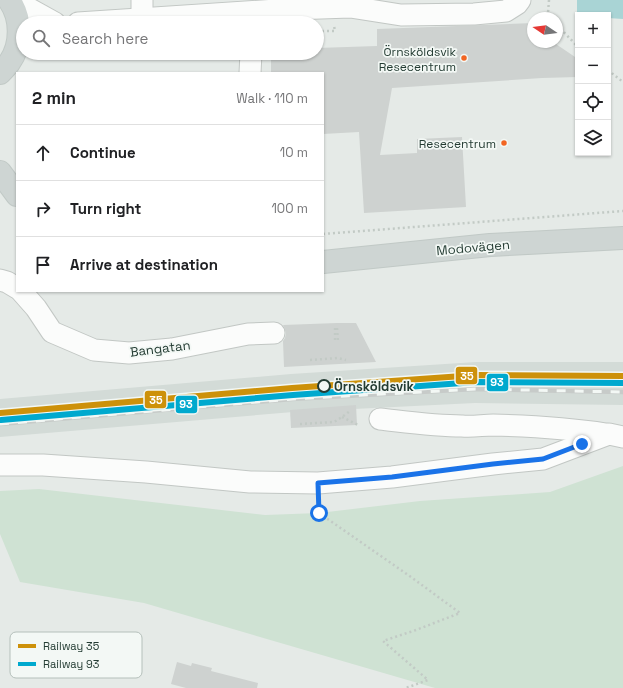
<!DOCTYPE html>
<meta charset="utf-8">
<style>
:root{--surface:#fff;--page:#f6f6f6;--text:#202124;--muted:#757577;--line:#e0e0e0}
body{margin:0;font-family:"Space Grotesk",sans-serif;background:var(--page);color:var(--text)}
.controls{position:absolute;right:12px;top:12px;display:grid;overflow:hidden;border-radius:0px;box-shadow:0 1px 3px #0004}
.controls button{width:36px;height:36px;display:grid;place-items:center;padding:0;border:0;border-bottom:1px solid var(--line);background:var(--surface);color:var(--text);font:20px sans-serif}
.compass{position:absolute;left:527px;top:12px;width:36px;height:36px;border-radius:50%;background:var(--surface);box-shadow:0 1px 3px #0004;rotate:283deg}
.stop{position:absolute;width:12px;height:12px;margin:-9px;border:3px solid #1a73e8;border-radius:50%;background:#fff}
.stop.end{background:#1a73e8;border-color:#fff;box-shadow:0 1px 4px #0008}
.list{margin:0;padding:0;list-style:none}
h2{display:flex;justify-content:space-between;align-items:center;height:52px;margin:0;padding:0 16px;font-size:17px}
h2 small{font-size:13px;font-weight:400;color:var(--muted)}
.list li{display:grid;grid-template-columns:26px 1fr auto;gap:12px;align-items:center;box-sizing:border-box;height:56px;padding:0 16px;border-top:1px solid var(--line)}
.list b{display:block;font-size:15px;white-space:nowrap}
.list em{font-size:13px;font-style:normal;color:var(--muted)}
.icon{flex:none;width:22px;height:22px;fill:none;stroke:currentColor;stroke-width:2;stroke-linecap:round;stroke-linejoin:round}
.map{position:relative;flex:none;width:623px;height:688px;overflow:hidden}
.search{position:absolute;background:var(--surface);box-shadow:0 1px 3px #0004;left:16px;top:16px;width:308px;height:44px;display:flex;align-items:center;gap:10px;box-sizing:border-box;padding:0 14px;border-radius:22px;color:var(--muted);font-size:15px}
.panel{position:absolute;background:var(--surface);box-shadow:0 1px 3px #0004;left:16px;top:72px;width:308px;height:220px;border-radius:0px}
.map>svg:first-child{display:block}
.built{fill:#d3dbd7}
.green{fill:#cfe2d3}
.water{fill:#a9d4d5}
.building{fill:#ced2d0}
.lines{fill:none;stroke-linecap:round;stroke-linejoin:round}
.minor-casing{stroke:#c2c7c4;stroke-width:23}
.major-casing{stroke:#c1c9c6;stroke-width:24}
.path{stroke:#c2cac5;stroke-width:2.5;stroke-dasharray:2 3;stroke-linecap:butt}
.minor{stroke:#fbfcfb;stroke-width:21}
.major{stroke:#ced5d3;stroke-width:22}
.rail-casing{stroke:#c7cbc9;stroke-width:4.5}
.rail{stroke:#f3f8f5;stroke-width:3;stroke-dasharray:9;stroke-linecap:butt}
.rail-1-casing{stroke:#f3f8f5;stroke-width:9}
.rail-2-casing{stroke:#f3f8f5;stroke-width:9}
.rail-1{stroke:#cd910a;stroke-width:6}
.rail-2{stroke:#00a9ce;stroke-width:6}
.route{stroke:#1a73e8;stroke-width:5}
.bus-dot{fill:#f26522;stroke:#f3f8f5;stroke-width:1.5}
.stop-dot{fill:#f3f8f5;stroke:#243c33;stroke-width:2}
.labels{text-anchor:middle;stroke-width:3.5;stroke-linejoin:round;paint-order:stroke}
.bus-label{font-size:12px;fill:#243c33;stroke:#f3f8f5;text-anchor:end}
.street-label{font-size:13px;fill:#243c33;stroke:#f3f8f5}
.stop-label{font-size:13px;font-weight:bold;fill:#243c33;stroke:#f3f8f5;text-anchor:start}
.key{fill:#f3f8f5;stroke:#b5c0bb;stroke-width:1}
.key-label{font-size:11px;fill:#243c33}
.line-badge{stroke:#f3f8f5;stroke-width:1.5}
.badge-label{font-size:11px;text-anchor:middle;font-weight:bold;fill:#fff}
</style>
<div class="map">
<svg width="623" height="688" viewBox="0 0 623 688">
<rect width="100%" height="100%" fill="#e5eae7"/>
<!-- built -->
<polygon class="built" points="476,362 623,362 623,405 475,403 293,412 0,437 0,399 291,374"/>
<!-- green -->
<polygon class="green" points="623,466 623,688 435,688 144,603 20,582 0,534 0,491 39,489 265,515 319,513 420,501 550,492"/>
<!-- water -->
<polygon class="water" points="577,0 623,0 623,19 608,18 608,15 578,15 578,16 577,16"/>
<!-- building -->
<g class="building">
<polygon points="533,23 533,42 553,42 578,59 578,77 542,78 392,88 380,155 417,153 417,139 462,137 466,207 364,213 359,132 323,134 323,73 271,73 271,53 317,53 317,48 377,46 377,29"/>
<polygon points="337,323 356,323 376,362 284,367 283,341 285,338 286,333 284,327 283,325"/>
<polygon points="356,405 357,425 291,428 290,410"/>
<polygon points="177,662 191,666 192,663 212,668 211,671 258,683 257,688 186,688 171,684"/>
</g>
<g class="lines">
<!-- minor casing -->
<g class="minor-casing">
<g id="minor">
<polyline points="142,0 142,19"/>
<polyline points="13,6 28,8 55,23"/>
<polyline points="78,23 292,9 350,7 401,15 474,14 506,11 517,4 520,0"/>
<polyline points="250,73 251,53"/>
<polyline points="0,280 7,282 17,288"/>
<polyline points="21,291 36,308 52,332 94,350 129,353 172,349 248,334 274,333"/>
<path d="M380,419c27,3 55,7 82,7 11,1 21,-1 31,-1 38,1 75,3 113,9"/>
<polyline points="0,465 43,465 146,472 250,482 318,483 392,477 493,464 543,459 609,434 623,437"/>
</g>
</g>
<!-- major casing -->
<g class="major-casing">
<g id="major">
<path d="M0,73c3,-3 6,-6 9,-10 13,-18 13,-45 0,-63"/>
<polyline points="0,172 17,195"/>
<polyline points="323,262 490,245 623,238"/>
</g>
</g>
<!-- path -->
<g class="path">
<polyline points="549,0 548,13 552,18"/>
<polyline points="557,25 578,47"/>
<polyline points="317,31 335,31 334,26"/>
<polyline points="608,70 623,82"/>
<polyline points="323,234 623,211"/>
<polyline points="335,328 335,342"/>
<polyline points="337,328 338,342"/>
<polyline points="310,360 338,358 346,360"/>
<polyline points="342,417 358,425"/>
<polyline points="300,424 334,422 342,417 350,411"/>
<polyline points="319,503 319,513 411,577 460,613 416,630 383,641 428,680 406,688"/>
</g>
<!-- minor -->
<use href="#minor" class="minor"/>
<!-- major -->
<use href="#major" class="major"/>
<!-- rail casing -->
<g class="rail-casing">
<polyline id="rail" points="0,424 292,399 475,389 623,392"/>
</g>
<!-- rail -->
<use href="#rail" class="rail"/>
<!-- rail-1 casing -->
<g class="rail-1-casing">
<polyline id="rail-1" points="0,413 292,388 477,375 623,376"/>
</g>
<!-- rail-2 casing -->
<g class="rail-2-casing">
<polyline id="rail-2" points="1,420 293,395 477,382 623,383"/>
</g>
<!-- rail-1 -->
<use href="#rail-1" class="rail-1"/>
<!-- rail-2 -->
<use href="#rail-2" class="rail-2"/>
</g>
<g class="lines">
<!-- route -->
<polyline class="route" points="319,513 318,483 392,477 493,464 543,459 582,444"/>
</g>
<!-- markers -->
<g class="bus-dot">
<circle cx="464" cy="58" r="3.5"/>
<circle cx="504" cy="143" r="3.5"/>
</g>
<circle class="stop-dot" cx="324" cy="386" r="6"/>
<g class="labels">
<!-- bus labels -->
<g class="bus-label">
<text x="456" y="56">Örnsköldsvik<tspan x="456" dy="15">Resecentrum</tspan></text>
<text x="496" y="148">Resecentrum</text>
</g>
<!-- street labels -->
<g class="street-label">
<text transform="translate(473 247) rotate(-5)" y="5">Modovägen</text>
<text transform="translate(160 348) rotate(-7)" y="5">Bangatan</text>
</g>
<!-- stop labels -->
<g class="stop-label">
<text x="334" y="391">Örnsköldsvik</text>
</g>
</g>
<!-- legend -->
<rect x="10" y="632" width="132" height="46" rx="6" class="key"/>
<rect x="18" y="644" width="18" height="4" fill="#cd910a"/>
<rect x="18" y="662" width="18" height="4" fill="#00a9ce"/>
<g class="key-label">
<text x="43" y="650">Railway 35</text>
<text x="43" y="668">Railway 93</text>
</g>
<g class="line-badge">
<rect x="455" y="366" width="23" height="19" rx="4" fill="#cd910a"/>
<rect x="486" y="373" width="23" height="19" rx="4" fill="#00a9ce"/>
<rect x="144" y="390" width="23" height="19" rx="4" fill="#cd910a"/>
<rect x="175" y="395" width="23" height="19" rx="4" fill="#00a9ce"/>
</g>
<g class="badge-label">
<text x="467" y="380">35</text>
<text x="497" y="386">93</text>
<text x="156" y="404">35</text>
<text x="186" y="408">93</text>
</g>
</svg>
<div class="controls">
<button>+</button>
<button>−</button>
<button><svg class="icon" aria-label="locate" viewBox="0 0 24 24"><circle cx="12" cy="12" r="6"/><path d="M12 2v4M12 18v4M2 12h4M18 12h4"/></svg></button>
<button><svg class="icon" aria-label="layers" viewBox="0 0 24 24"><path d="M12 4l9 5-9 5-9-5zM3 14l9 5 9-5"/></svg></button>
</div>
<svg class="compass" viewBox="-18 -18 36 36"><path d="M0-13l5 13h-10z" fill="#e53935"/><path d="M0 13l5-13h-10z" fill="#757577"/></svg>
<div class="stop" style="left:319px;top:513px"></div>
<div class="stop end" style="left:582px;top:444px"></div>
<div class="search"><svg class="icon" aria-label="search" viewBox="0 0 24 24"><circle cx="10" cy="10" r="6"/><path d="M15 15l6 6"/></svg>Search here</div>
<section class="panel">
<h2>2 min<small>Walk · 110 m</small></h2>
<ul class="list">
<li><svg class="icon" aria-label="ahead" viewBox="0 0 24 24"><path d="M12 20V5M6 11l6-6 6 6"/></svg><div><b>Continue</b></div><em>10 m</em></li>
<li><svg class="icon" aria-label="right" viewBox="0 0 24 24"><path d="M7 20v-9h11M14 6l5 5-5 5"/></svg><div><b>Turn right</b></div><em>100 m</em></li>
<li><svg class="icon" aria-label="arrive" viewBox="0 0 24 24"><path d="M6 21V4h12l-3 4 3 4H6"/></svg><div><b>Arrive at destination</b></div></li>
</ul>
</section>
</div>
